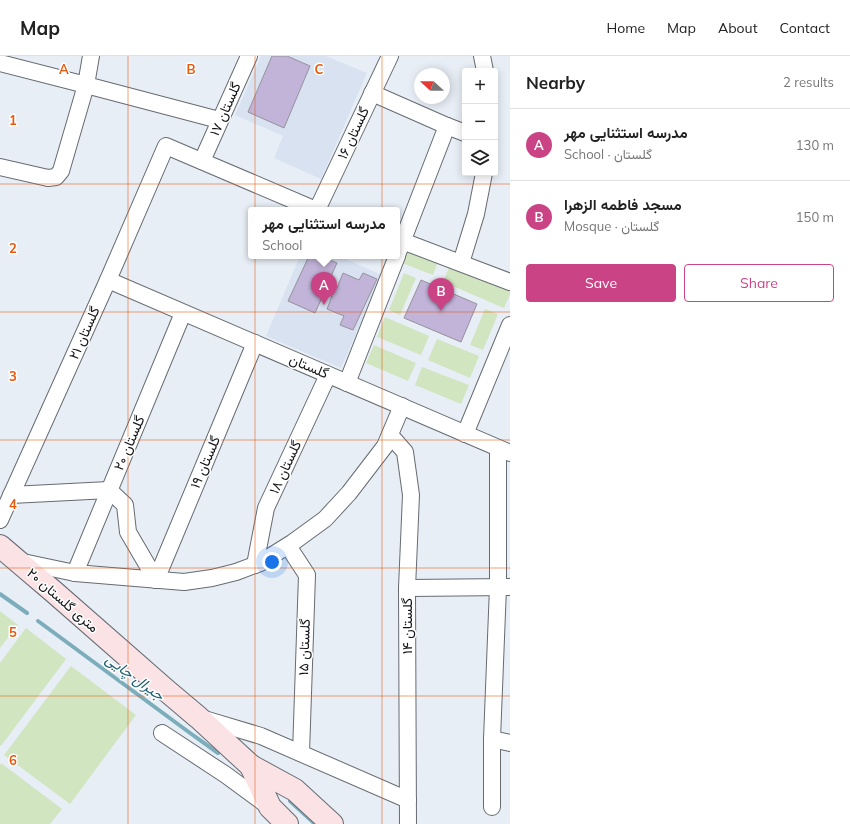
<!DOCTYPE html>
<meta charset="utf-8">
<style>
:root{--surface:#fff;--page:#f2f2f2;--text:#222;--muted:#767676;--line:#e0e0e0;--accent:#ca4485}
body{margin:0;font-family:Mulish,Vazirmatn,sans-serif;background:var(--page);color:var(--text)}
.controls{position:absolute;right:12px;top:12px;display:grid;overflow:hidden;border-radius:4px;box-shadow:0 2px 10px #0003}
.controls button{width:36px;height:36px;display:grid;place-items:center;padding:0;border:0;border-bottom:1px solid var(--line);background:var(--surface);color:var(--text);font:20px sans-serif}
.compass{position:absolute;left:414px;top:12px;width:36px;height:36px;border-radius:50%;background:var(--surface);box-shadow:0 2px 10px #0003;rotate:291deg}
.you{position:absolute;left:272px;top:506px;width:14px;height:14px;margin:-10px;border:3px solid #fff;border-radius:50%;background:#1a73e8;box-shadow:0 0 0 6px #1a73e833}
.badge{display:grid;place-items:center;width:26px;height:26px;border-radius:50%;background:var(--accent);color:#fff;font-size:13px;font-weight:700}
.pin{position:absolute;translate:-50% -33px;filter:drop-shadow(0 1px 2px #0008)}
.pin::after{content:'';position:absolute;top:21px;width:14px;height:12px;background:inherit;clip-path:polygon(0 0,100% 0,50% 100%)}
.popup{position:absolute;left:248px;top:151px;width:152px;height:52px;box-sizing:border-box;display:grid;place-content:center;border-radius:4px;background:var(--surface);filter:drop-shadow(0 1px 3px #0005);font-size:13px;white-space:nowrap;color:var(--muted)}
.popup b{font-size:15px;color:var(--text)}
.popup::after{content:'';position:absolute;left:50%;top:100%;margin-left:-8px;border:8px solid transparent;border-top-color:var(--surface)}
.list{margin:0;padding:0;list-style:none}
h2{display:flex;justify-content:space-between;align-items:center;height:52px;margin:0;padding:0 16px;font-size:17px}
h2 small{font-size:13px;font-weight:400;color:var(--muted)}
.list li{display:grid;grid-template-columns:26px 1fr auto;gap:12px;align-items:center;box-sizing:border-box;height:72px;padding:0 16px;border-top:1px solid var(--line)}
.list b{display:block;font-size:15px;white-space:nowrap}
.list p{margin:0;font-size:13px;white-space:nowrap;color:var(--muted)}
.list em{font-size:13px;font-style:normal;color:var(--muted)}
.actions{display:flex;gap:8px;padding:12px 16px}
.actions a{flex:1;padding:9px 0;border:1px solid var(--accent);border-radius:4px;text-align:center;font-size:14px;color:var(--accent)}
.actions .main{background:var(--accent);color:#fff}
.icon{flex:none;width:22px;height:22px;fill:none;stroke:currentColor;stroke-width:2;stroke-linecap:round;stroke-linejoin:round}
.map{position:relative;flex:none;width:510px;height:768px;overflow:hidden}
header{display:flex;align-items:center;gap:24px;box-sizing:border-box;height:56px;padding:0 20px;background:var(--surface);border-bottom:1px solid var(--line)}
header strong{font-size:19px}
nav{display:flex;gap:22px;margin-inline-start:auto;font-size:14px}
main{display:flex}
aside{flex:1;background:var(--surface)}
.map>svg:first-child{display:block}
.built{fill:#d8e2f1}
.green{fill:#d1e5c1}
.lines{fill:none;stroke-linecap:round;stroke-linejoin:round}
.stream{stroke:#7cadbb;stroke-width:4}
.building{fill:#c2b3d9;stroke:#95929b}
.street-casing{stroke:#666b72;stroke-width:18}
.secondary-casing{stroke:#666b72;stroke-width:24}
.street{stroke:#fff;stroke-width:16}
.secondary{stroke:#fae2e5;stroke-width:22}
.grid{fill:none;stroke:#e8590c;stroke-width:1;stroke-opacity:0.55}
.labels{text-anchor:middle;stroke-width:3;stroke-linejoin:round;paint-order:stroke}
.street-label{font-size:14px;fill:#131518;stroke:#fff}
.water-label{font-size:15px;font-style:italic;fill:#1f5f70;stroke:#fff}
.grid-label{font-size:13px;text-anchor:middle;font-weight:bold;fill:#e8590c;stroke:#fff;stroke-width:3;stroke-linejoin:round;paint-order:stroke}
</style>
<header>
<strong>Map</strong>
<nav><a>Home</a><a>Map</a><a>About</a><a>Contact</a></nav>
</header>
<main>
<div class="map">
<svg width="510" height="768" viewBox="0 0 510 768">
<rect width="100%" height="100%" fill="#e8eef6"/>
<!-- built -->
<g class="built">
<polygon points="261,0 326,0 367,17 321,123 274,102 283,80 235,59"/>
<polygon points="300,200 339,200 382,219 341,312 266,280"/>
</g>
<!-- green -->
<g class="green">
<polygon points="408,191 439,203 433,219 402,207"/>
<polygon points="450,209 510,235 510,238 504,252 443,226"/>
<polygon points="404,217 416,222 400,259 389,254"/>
<polygon points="485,253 498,258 483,294 470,289"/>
<polygon points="385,261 429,280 421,299 377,281"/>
<polygon points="437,283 479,300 470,322 428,304"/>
<polygon points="374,289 416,307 408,325 366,307"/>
<polygon points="422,311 469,329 461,348 415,329"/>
<polygon points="0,555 18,569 0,592"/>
<polygon points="26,572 66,603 1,690 0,689 0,607"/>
<polygon points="71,610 136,659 70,748 4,699"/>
<polygon points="1,707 62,753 50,768 0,768 0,709"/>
</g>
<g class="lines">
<!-- stream -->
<g class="stream">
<polyline points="0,538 27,557"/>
<polyline points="38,565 190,677 218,697"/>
<polyline points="290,745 315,768"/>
</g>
</g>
<!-- building -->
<g class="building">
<polygon points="272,0 287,0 310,10 284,72 248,56"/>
<polygon points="309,200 320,200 337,207 328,227 337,232 343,217 359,224 363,217 377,223 353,274 340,269 344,260 327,253 332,240 324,237 315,257 288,245"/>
<polygon points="421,224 477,248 461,286 404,262"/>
</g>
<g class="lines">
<!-- street casing -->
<g class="street-casing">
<g id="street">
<polyline points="482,0 485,15"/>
<polyline points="0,7 86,29 91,0"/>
<polyline points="372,37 447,70 465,77"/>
<polyline points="202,105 249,0"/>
<polyline points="0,111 48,122 56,121 61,115 86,29 219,64"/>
<polyline points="317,154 390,0"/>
<polyline points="397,183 510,226"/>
<polyline points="397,199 447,70"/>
<polyline points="461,207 476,158 484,117"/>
<polyline points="108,224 510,397"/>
<polyline points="347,327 397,200"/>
<polyline points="465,378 510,269"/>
<polyline points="390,379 405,396 411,439 407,532 408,768"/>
<polyline points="11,439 109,434 125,449 128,476 156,524"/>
<polyline points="0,464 108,224 166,90 316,154"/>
<polyline points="288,490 307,519 301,697"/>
<polyline points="18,505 75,517 184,526 212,522 236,516 260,507 292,487 325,463 349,437 385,390 402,350"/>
<polyline points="255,509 266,452 328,319"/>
<polyline points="75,517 183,257"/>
<polyline points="156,524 255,287"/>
<polyline points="407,532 510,531"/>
<polyline points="201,662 261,680 408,744"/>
<polyline points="162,677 226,719 268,750"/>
<polyline points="492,683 510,687"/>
<polyline points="492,751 492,683 498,531 498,392"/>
</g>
</g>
<!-- secondary casing -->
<g class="secondary-casing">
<g id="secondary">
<polyline points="0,490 54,536 167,635 199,662 251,710 295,734 332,768"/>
<polyline points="251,710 270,751 287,768"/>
</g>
</g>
<!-- street -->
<use href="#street" class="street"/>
<!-- secondary -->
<use href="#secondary" class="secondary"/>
</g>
<!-- grid -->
<path class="grid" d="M128,0v768M255,0v768M382,0v768M0,128h510M0,256h510M0,384h510M0,512h510M0,640h510"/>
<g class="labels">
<!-- street labels -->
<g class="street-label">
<text transform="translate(225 53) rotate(-66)" y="5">گلستان ۱۷</text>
<text transform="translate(353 77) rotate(-65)" y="5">گلستان ۱۶</text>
<text transform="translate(84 277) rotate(-66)" y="5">گلستان ۲۱</text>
<text transform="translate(309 310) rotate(23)" y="5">گلستان</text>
<text transform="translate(129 387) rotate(-67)" y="5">گلستان ۲۰</text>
<text transform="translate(205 406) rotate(-67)" y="5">گلستان ۱۹</text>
<text transform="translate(285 411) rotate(-65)" y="5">گلستان ۱۸</text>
<text transform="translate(63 544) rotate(41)" y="5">۲۰ متری گلستان</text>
<text transform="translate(407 570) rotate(-90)" y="5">گلستان ۱۴</text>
<text transform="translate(304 591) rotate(-88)" y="5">گلستان ۱۵</text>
</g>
<!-- water labels -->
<g class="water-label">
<text transform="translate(135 621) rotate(36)" y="5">جیرال چایی</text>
</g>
</g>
<g class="grid-label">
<text x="64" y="18">A</text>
<text x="191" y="18">B</text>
<text x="319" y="18">C</text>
<text x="13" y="69">1</text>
<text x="13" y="197">2</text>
<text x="13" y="325">3</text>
<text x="13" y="453">4</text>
<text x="13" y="581">5</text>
<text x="13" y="709">6</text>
</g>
</svg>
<div class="controls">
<button>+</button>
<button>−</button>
<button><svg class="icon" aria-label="layers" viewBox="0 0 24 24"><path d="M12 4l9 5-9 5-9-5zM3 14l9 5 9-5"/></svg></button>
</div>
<svg class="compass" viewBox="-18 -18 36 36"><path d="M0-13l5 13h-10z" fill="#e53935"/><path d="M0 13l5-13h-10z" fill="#767676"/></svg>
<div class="you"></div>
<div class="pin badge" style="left:324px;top:249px">A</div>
<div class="popup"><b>مدرسه استثنایی مهر</b>School</div>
<div class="pin badge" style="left:441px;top:255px">B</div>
</div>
<aside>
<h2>Nearby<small>2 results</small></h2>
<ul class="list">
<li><span class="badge">A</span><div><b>مدرسه استثنایی مهر</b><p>School · گلستان</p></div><em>130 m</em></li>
<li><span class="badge">B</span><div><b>مسجد فاطمه الزهرا</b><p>Mosque · گلستان</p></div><em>150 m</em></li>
</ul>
<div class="actions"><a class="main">Save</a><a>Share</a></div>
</aside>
</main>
